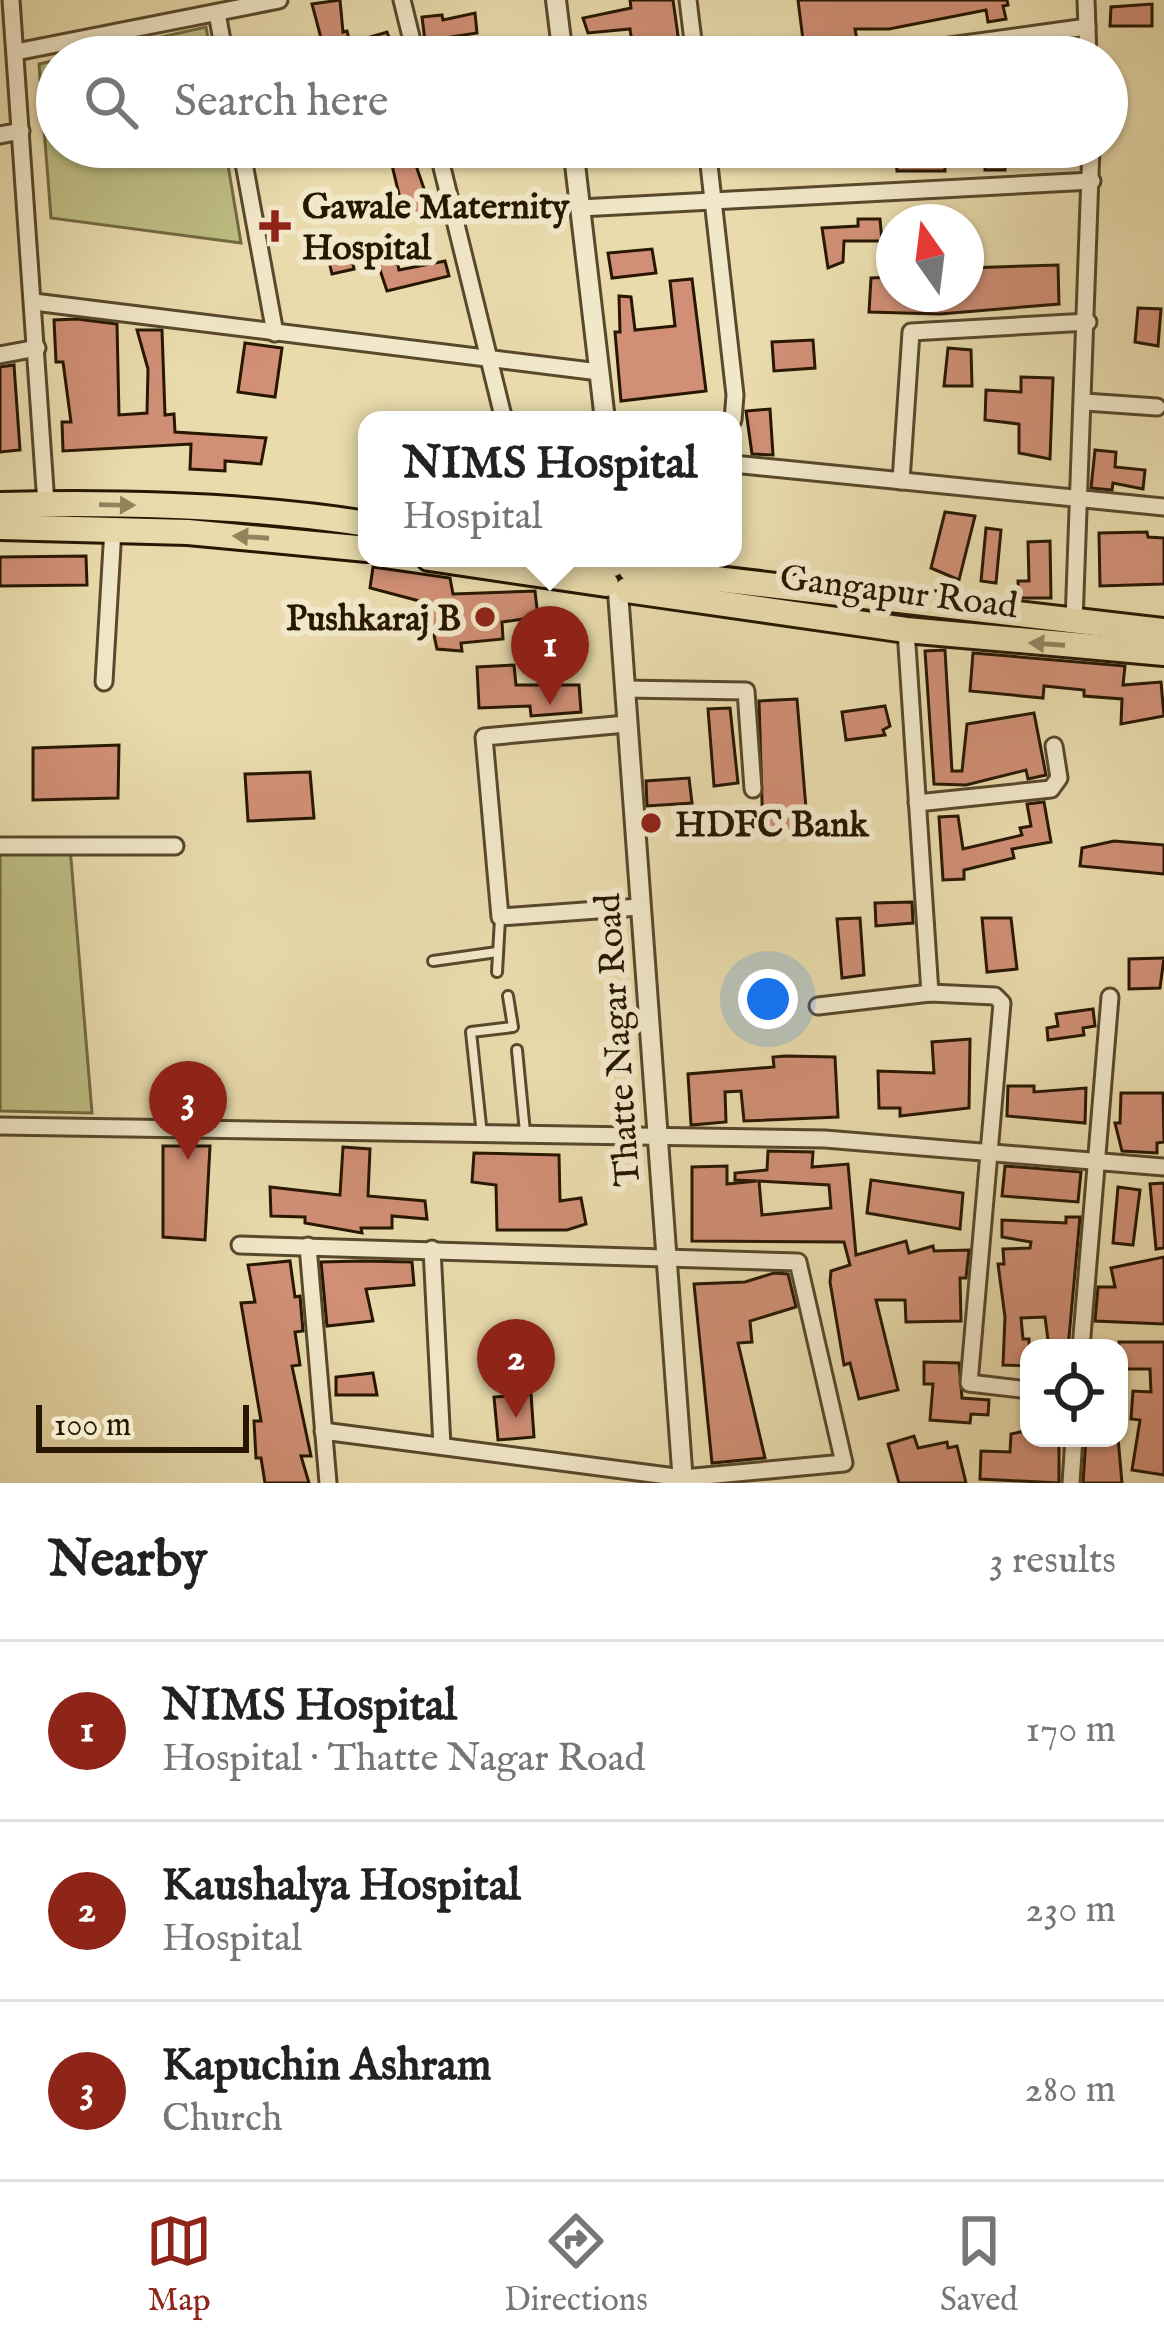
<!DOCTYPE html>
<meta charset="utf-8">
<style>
:root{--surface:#fff;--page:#f6f6f6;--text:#222;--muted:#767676;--line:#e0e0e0;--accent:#8f2418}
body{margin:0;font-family:"IM FELL English",serif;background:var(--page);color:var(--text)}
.controls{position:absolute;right:36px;bottom:36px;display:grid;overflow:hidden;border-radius:24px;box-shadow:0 3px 9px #0004}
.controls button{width:108px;height:108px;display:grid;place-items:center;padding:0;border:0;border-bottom:3px solid var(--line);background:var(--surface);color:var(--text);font:60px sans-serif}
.compass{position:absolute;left:876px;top:204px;width:108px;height:108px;border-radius:50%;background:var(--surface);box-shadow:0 3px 9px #0004;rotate:346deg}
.scale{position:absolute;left:36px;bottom:30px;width:213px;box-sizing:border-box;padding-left:12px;border:6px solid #271701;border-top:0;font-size:33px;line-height:42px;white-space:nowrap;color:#271701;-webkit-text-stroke:9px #f1e8c9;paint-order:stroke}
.you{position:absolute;left:768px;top:999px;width:42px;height:42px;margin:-30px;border:9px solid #fff;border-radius:50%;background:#1a73e8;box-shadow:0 0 0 18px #1a73e833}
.badge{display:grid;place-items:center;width:78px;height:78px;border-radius:50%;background:var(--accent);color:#fff;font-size:39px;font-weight:700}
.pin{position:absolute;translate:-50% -99px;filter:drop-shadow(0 3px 6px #0008)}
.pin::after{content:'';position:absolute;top:63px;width:42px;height:36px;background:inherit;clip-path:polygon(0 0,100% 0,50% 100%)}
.popup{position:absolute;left:358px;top:411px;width:384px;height:156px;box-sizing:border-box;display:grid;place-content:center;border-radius:24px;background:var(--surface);filter:drop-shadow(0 3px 9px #0005);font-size:39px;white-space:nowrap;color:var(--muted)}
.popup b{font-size:45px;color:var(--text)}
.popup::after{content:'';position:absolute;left:50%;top:100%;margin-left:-24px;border:24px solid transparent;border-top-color:var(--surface)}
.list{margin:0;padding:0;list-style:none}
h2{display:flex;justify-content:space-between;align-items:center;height:156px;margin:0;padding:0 48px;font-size:51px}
h2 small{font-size:39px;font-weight:400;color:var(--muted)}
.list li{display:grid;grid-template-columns:78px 1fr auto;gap:36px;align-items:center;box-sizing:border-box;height:180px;padding:0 48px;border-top:3px solid var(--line)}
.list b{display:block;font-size:45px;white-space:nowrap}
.list p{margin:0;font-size:39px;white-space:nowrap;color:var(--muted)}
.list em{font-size:39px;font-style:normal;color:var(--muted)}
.icon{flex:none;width:66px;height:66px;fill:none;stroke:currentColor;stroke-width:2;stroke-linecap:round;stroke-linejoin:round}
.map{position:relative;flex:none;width:1164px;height:1483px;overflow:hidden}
.search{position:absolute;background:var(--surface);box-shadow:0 3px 9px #0004;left:36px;right:36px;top:36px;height:132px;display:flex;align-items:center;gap:30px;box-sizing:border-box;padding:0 42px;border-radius:66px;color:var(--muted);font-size:45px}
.sheet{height:696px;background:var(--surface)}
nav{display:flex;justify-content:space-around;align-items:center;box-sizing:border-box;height:168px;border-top:3px solid var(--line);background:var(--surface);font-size:33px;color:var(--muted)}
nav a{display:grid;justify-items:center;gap:6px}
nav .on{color:var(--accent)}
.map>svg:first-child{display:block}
.green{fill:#bebe84;stroke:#726a42;stroke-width:3}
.building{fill:#d08f76;stroke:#271701;stroke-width:3;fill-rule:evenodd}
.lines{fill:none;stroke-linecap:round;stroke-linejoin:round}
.service-casing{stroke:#58482c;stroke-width:14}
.minor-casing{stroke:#58482c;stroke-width:21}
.tertiary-casing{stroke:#58482c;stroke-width:24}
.primary-casing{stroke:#271701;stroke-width:30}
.service{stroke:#f1e8c9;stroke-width:8}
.minor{stroke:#f1e8c9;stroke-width:15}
.tertiary{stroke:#f1e8c9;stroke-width:18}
.primary{stroke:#e9dbac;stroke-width:24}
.oneway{fill:#92835f}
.poi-dot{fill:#8f2418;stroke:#f1e8c9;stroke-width:4.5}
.labels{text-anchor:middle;stroke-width:12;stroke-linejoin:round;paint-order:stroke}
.poi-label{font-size:36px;font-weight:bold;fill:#271701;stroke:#f1e8c9;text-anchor:start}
.street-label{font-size:36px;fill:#271701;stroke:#f1e8c9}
</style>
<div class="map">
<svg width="1164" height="1483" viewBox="0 0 1164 1483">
<rect width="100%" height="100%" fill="#e9dbac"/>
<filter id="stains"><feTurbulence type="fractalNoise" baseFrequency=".00167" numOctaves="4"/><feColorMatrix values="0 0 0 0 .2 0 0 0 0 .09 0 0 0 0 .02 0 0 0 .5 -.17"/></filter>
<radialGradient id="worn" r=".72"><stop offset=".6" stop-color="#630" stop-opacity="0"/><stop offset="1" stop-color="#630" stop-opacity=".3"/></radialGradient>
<!-- green -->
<g class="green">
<polygon points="206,27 211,57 71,57"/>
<polygon points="57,60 57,147 225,147 241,243 51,218 39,64"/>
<polygon points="70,847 92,1113 0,1111 0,849"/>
</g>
<!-- building -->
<g class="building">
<polygon points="340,0 343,32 347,31 350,43 387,32 397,57 326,57 312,4"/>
<polygon points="630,0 673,0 681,57 634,57 630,29 588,33 583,18 631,8"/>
<polygon points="798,0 1007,0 1008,5 1003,6 1006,19 988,22 986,10 889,29 855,29 857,40 835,42 835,38 803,40"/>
<polygon points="1152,4 1152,26 1110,26 1111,7"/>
<polygon points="475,13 477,33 425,41 422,17 442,15 443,20"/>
<polygon points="895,147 1005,147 1005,170 985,170 985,162 945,166 945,171 897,171"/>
<polygon points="411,151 432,212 405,219 390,157"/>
<polygon points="858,219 880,219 882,241 844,241 843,262 828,268 822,228 858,226"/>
<polygon points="392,236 399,270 445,261 449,276 387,291 377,261 353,264 354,269 332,274 327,253"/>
<polygon points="652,249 656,273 612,278 608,253"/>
<polygon points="1058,265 1059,304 940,314 869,312 871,278 894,277 894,294 966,294 966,268"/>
<polygon points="692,279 706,391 621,401 615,332 620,332 619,296 631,297 635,330 675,326 670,281"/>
<polygon points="1138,308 1161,309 1158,346 1135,342"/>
<polygon points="77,319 117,324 119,415 147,413 148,369 137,330 162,330 165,415 174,414 175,432 266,438 261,464 225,461 225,471 190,469 191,444 63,451 62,422 71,422 63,362 56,362 54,320"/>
<polygon points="813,340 815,368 774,371 772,342"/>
<polygon points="245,343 282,348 275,397 238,392"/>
<polygon points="948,348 971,350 972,386 944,386"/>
<polygon points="14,365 20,450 0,452 0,367"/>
<polygon points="1021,377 1053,378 1050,459 1019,453 1019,424 985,420 986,390 1021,392"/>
<polygon points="770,409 773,455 752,454 746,411"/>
<polygon points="1095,450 1116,452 1115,467 1145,470 1143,489 1113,483 1112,490 1091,488"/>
<polygon points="945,512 975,516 959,580 931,568"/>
<polygon points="986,528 1001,530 996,583 981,581"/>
<polygon points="1147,532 1148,537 1164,538 1164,584 1100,586 1099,533"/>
<polygon points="1050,541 1051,598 1019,598 1018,581 1029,581 1028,542"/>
<polygon points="86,556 87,585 0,586 0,557"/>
<polygon points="373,567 450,578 453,594 535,591 538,617 502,622 503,639 461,643 462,651 437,649 427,603 370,588"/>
<polygon points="945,650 952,771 962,771 967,724 1034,713 1046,775 1028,779 1026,770 966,785 934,784 925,651"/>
<polygon points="973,653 1125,666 1123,685 1161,682 1164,716 1121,724 1122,699 1084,696 1084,690 1044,686 1043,698 970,691"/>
<polygon points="514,665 516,685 579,685 581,712 531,716 530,706 479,708 477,667"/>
<polygon points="797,699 808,833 763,835 759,701"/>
<polygon points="885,706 890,726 883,730 885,735 846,740 842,712"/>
<polygon points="730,708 738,783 714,786 708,709"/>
<polygon points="119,745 118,798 33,800 33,748"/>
<polygon points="310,772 314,818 248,821 245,774"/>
<polygon points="689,778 692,803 647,806 646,781"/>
<polygon points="1044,802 1051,842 1012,849 1014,858 964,870 964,879 943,880 939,817 958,816 963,849 1022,835 1020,828 1031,826 1027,804"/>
<polygon points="1114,841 1164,845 1164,874 1080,866 1082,848"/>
<polygon points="912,902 913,923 876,926 875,903"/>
<polygon points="860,918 864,975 842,978 837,919"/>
<polygon points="982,918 1011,918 1017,969 987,972"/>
<polygon points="1164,958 1160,988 1129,989 1129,959"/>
<polygon points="1093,1009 1095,1026 1083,1028 1084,1035 1048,1040 1047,1028 1058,1026 1056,1014"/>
<polygon points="970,1039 969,1108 900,1116 900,1108 879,1108 878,1071 934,1073 932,1042"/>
<polygon points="785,1056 835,1057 838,1117 744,1121 741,1091 725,1092 726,1122 691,1125 688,1074 774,1067 773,1057"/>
<polygon points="1008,1086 1034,1086 1034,1092 1086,1088 1085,1123 1007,1116"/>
<polygon points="1121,1093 1163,1093 1164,1142 1157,1143 1157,1153 1122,1151 1115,1123 1120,1123"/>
<polygon points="163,1146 210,1146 205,1240 163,1237"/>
<polygon points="343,1147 370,1149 368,1196 425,1201 427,1219 392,1216 392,1228 361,1228 362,1233 305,1223 305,1217 271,1216 270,1187 340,1195"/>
<path d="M768,1151l45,1 -1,15 36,-3 8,91 50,-14 3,12 24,-7 1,5 35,-1 -3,28h-6l1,43 -55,1 -1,-22h-29l22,90 -39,9 -9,-36 -6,2 -14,-83 1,-11 19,-6 -6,-23 -152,-1v-74l35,-1v18l30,-3 -22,-1v-7l32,-3zM759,1181l70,4 2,23 -69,7z"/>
<polygon points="474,1153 559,1155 560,1201 581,1198 586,1224 567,1230 497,1230 496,1185 472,1182"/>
<polygon points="1005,1166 1081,1172 1078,1202 1002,1196"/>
<polygon points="871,1180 963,1193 960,1229 867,1213"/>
<polygon points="1164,1183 1164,1248 1156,1249 1150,1184"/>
<polygon points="1118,1187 1140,1190 1133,1245 1113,1243"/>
<polygon points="1066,1217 1080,1217 1068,1348 1049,1348 1045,1317 1021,1318 1023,1339 1029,1339 1029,1366 1003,1365 1005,1317 998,1264 1004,1264 1003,1249 1030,1248 1031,1242 1002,1237 1002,1220 1066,1223"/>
<polygon points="1164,1257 1164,1324 1095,1321 1098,1287 1115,1287 1111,1268"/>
<polygon points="290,1261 295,1297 300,1296 303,1331 295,1332 300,1365 292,1366 311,1456 301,1456 309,1483 265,1483 261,1458 256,1458 254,1421 261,1421 241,1303 255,1302 248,1265"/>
<polygon points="361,1261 412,1262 414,1285 366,1289 373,1321 327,1326 321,1262"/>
<polygon points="774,1273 788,1274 796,1307 750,1321 752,1342 738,1343 765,1458 712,1463 694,1284 745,1282"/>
<polygon points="1119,1342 1164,1342 1164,1475 1132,1470 1140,1420 1131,1419 1133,1391 1151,1392 1150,1369 1119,1369"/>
<polygon points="924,1362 959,1363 962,1398 989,1400 988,1415 971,1414 970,1423 930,1420 933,1384 924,1384"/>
<polygon points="373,1373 377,1395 336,1395 336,1377"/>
<polygon points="531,1394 534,1437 498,1440 494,1397"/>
<polygon points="1029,1430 1029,1438 1059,1438 1059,1483 980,1479 981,1451 1010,1452 1011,1434"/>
<polygon points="914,1436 918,1448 947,1442 948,1448 957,1446 966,1483 899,1483 888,1444"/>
<polygon points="1086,1438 1118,1438 1122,1483 1083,1483"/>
</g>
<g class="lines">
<!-- service casing -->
<g class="service-casing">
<g id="service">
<polyline points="433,961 497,952"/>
<polyline points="497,972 500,919"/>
<polyline points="517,1050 525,1132"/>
<polyline points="482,1135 471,1032 513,1027 508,996"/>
</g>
</g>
<!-- minor casing -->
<g class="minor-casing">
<g id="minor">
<polyline points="11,0 46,504"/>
<polyline points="402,0 416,57"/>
<polyline points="688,0 695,57"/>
<polyline points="1086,0 1088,57"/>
<polyline points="217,13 225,57"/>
<polyline points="16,52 279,0"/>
<polyline points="869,57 1087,27"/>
<polyline points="0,135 21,131"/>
<polyline points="241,147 275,333"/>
<polyline points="437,147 504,420"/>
<polyline points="707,147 735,395 733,420"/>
<polyline points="580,208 1092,181"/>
<polyline points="34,302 599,372"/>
<polyline points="0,355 37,348"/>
<polyline points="1085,402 1157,407"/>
<polyline points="733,464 1164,507"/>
<polyline points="901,481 911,332 1088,322"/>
<polyline points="1074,622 1091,147"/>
<polyline points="906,630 930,993"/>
<polyline points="104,682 113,529"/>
<polyline points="624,689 746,691 753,789"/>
<polyline points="626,724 484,737 500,917 639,907"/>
<polyline points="917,803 1051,789 1059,778 1054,746"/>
<polyline points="0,846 175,846"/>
<polyline points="818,1006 930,993 995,996 1002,1003 969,1383 1029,1390"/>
<polyline points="0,1126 825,1139 1164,1167"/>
<polyline points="240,1245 798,1262 844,1463 683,1478 323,1431"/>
<polyline points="308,1246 328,1483"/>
<polyline points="432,1249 442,1446"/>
<polyline points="1081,1348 1110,997"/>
<polyline points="1071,1483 1074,1438"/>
</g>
</g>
<!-- tertiary casing -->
<g class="tertiary-casing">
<g id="tertiary">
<polyline points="556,0 563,57"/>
<polyline points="573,147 605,420"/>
<polyline points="618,592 683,1483"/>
</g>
</g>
<!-- primary casing -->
<g class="primary-casing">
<g id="primary">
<path d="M0,505c123,-3 246,0 367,19"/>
<polyline points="0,527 188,532 367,549"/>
<polyline points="429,558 606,584"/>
<polyline points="579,558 613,564"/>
<polyline points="631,569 1164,631"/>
<polyline points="627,590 906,630 1164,653"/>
</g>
</g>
<!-- service -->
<use href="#service" class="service"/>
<!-- minor -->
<use href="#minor" class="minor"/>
<!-- tertiary -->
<use href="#tertiary" class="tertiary"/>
<!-- primary -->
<use href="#primary" class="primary"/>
</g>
<!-- one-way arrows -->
<defs><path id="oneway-solid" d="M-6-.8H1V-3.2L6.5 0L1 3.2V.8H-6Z" transform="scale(3)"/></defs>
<g class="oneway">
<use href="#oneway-solid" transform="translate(117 505) rotate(1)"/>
<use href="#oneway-solid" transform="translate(251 537) rotate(-176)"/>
<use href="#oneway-solid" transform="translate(1047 644) rotate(-176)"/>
</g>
<!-- markers -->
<g class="poi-dot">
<path d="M269 208h12v12h12v12h-12v12h-12v-12h-12v-12h12z"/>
<circle cx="485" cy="617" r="12"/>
<circle cx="651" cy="823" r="12"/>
</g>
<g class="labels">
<!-- poi labels -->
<g class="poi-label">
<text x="302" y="218">Gawale Maternity<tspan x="302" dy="41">Hospital</tspan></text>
<text x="461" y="630" text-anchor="end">Pushkaraj B</text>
<text x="675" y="836">HDFC Bank</text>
</g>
<!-- street labels -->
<g class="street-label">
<text transform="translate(899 590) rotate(7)" y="13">Gangapur Road</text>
<text transform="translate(616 1040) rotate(-94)" y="13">Thatte Nagar Road</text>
</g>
</g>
<rect width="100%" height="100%" filter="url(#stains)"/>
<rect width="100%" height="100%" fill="url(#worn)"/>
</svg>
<div class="controls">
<button><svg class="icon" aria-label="locate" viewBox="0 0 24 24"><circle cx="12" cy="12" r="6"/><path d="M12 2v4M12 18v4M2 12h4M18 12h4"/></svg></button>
</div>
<svg class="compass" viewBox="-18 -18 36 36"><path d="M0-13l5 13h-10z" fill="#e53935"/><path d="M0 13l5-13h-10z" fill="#767676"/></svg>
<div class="scale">100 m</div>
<div class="you"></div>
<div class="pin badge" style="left:550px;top:705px">1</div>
<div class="popup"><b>NIMS Hospital</b>Hospital</div>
<div class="pin badge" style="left:516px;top:1418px">2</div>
<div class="pin badge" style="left:188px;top:1160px">3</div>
<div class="search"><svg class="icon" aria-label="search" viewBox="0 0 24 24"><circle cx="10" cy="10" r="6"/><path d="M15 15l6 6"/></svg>Search here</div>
</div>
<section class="sheet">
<h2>Nearby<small>3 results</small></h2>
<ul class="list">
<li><span class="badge">1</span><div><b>NIMS Hospital</b><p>Hospital · Thatte Nagar Road</p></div><em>170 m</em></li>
<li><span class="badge">2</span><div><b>Kaushalya Hospital</b><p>Hospital</p></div><em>230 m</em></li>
<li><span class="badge">3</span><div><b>Kapuchin Ashram</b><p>Church</p></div><em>280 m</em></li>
</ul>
</section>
<nav>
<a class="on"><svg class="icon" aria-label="map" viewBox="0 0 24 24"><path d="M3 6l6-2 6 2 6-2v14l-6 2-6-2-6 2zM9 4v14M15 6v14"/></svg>Map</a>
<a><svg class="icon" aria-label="directions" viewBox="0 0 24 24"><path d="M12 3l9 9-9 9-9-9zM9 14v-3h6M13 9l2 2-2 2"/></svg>Directions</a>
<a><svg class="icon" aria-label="saved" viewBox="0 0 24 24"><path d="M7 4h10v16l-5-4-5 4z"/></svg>Saved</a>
</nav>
